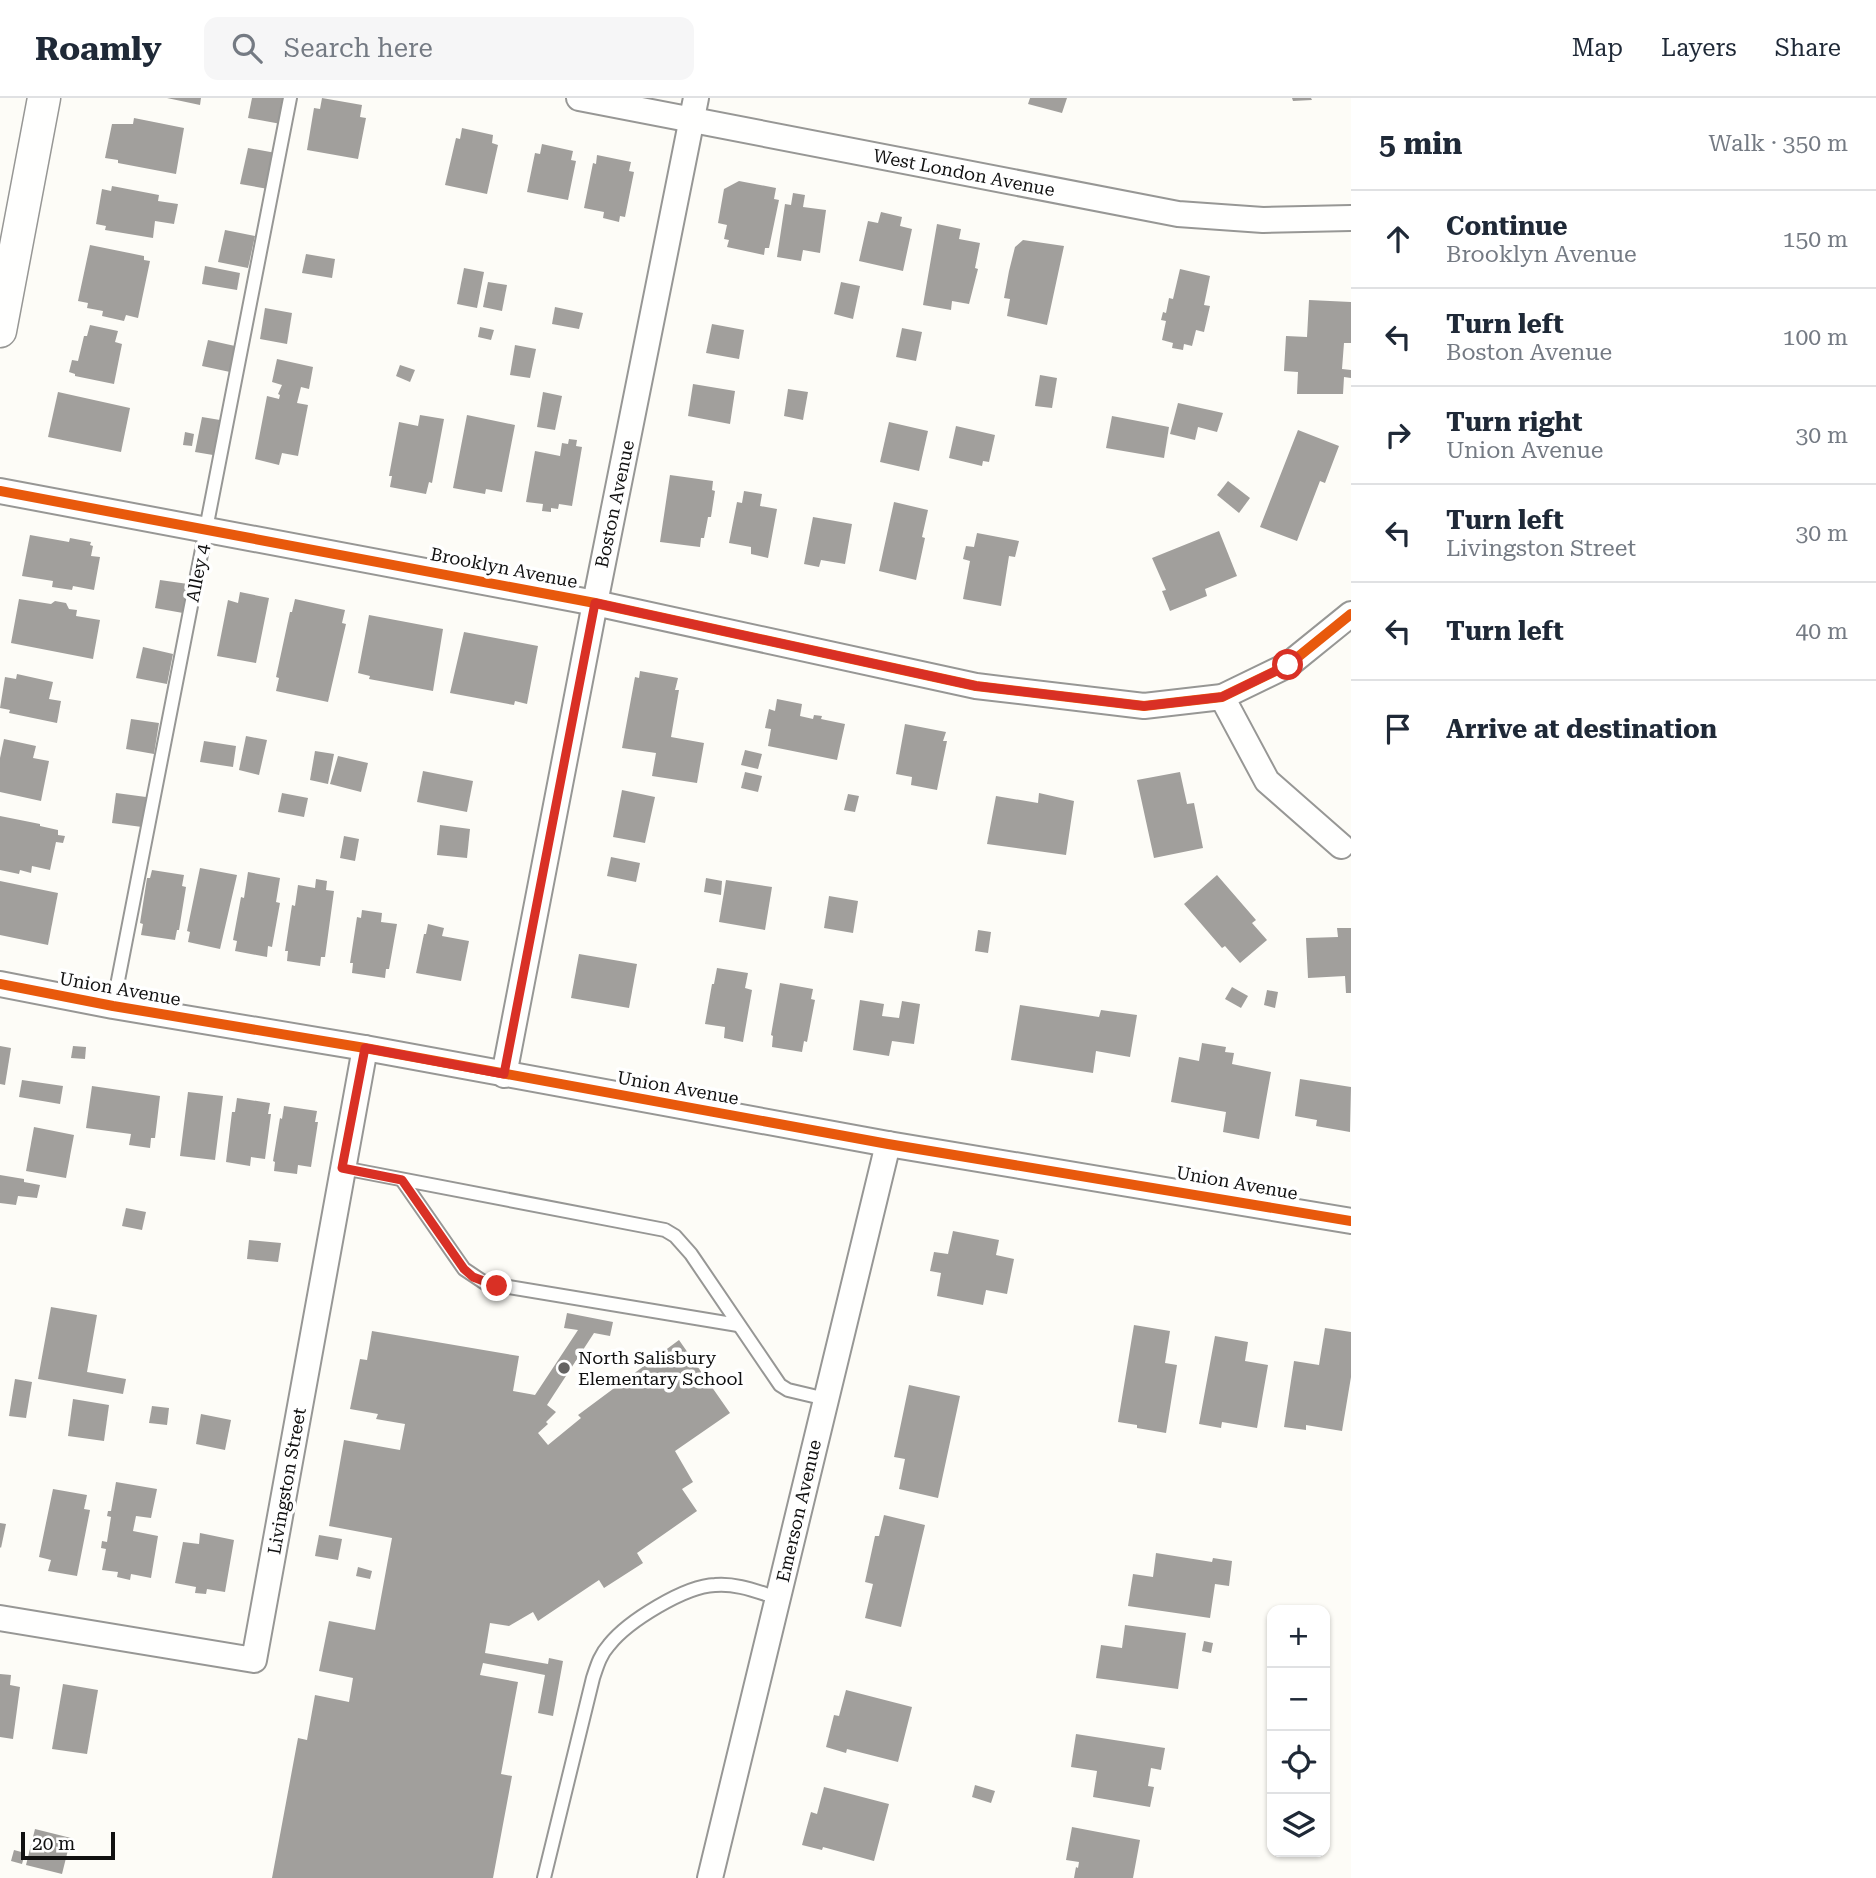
<!DOCTYPE html>
<meta charset="utf-8">
<style>
:root{--surface:#fff;--page:#f6f6f7;--text:#1f2937;--muted:#747a83;--line:#e0e1e3}
body{margin:0;font-family:"Roboto Serif",serif;background:var(--page);color:var(--text)}
.controls{position:absolute;right:21px;bottom:21px;display:grid;overflow:hidden;border-radius:14px;box-shadow:0 2px 5px #0004}
.controls button{width:63px;height:63px;display:grid;place-items:center;padding:0;border:0;border-bottom:2px solid var(--line);background:var(--surface);color:var(--text);font:35px sans-serif}
.scale{position:absolute;left:21px;bottom:18px;width:94px;box-sizing:border-box;padding-left:7px;border:4px solid #111;border-top:0;font-size:19px;line-height:24px;white-space:nowrap;color:#111;-webkit-text-stroke:5px #fff;paint-order:stroke}
.stop{position:absolute;width:21px;height:21px;margin:-16px;border:5px solid #d93025;border-radius:50%;background:#fff}
.stop.end{background:#d93025;border-color:#fff;box-shadow:0 2px 7px #0008}
.list{margin:0;padding:0;list-style:none}
h2{display:flex;justify-content:space-between;align-items:center;height:91px;margin:0;padding:0 28px;font-size:30px}
h2 small{font-size:23px;font-weight:400;color:var(--muted)}
.list li{display:grid;grid-template-columns:46px 1fr auto;gap:21px;align-items:center;box-sizing:border-box;height:98px;padding:0 28px;border-top:2px solid var(--line)}
.list b{display:block;font-size:26px;white-space:nowrap}
.list p{margin:0;font-size:23px;white-space:nowrap;color:var(--muted)}
.list em{font-size:23px;font-style:normal;color:var(--muted)}
.icon{flex:none;width:38px;height:38px;fill:none;stroke:currentColor;stroke-width:2;stroke-linecap:round;stroke-linejoin:round}
.map{position:relative;flex:none;width:1351px;height:1780px;overflow:hidden}
header{display:flex;align-items:center;gap:42px;box-sizing:border-box;height:98px;padding:0 35px;background:var(--surface);border-bottom:2px solid var(--line)}
header strong{font-size:33px}
nav{display:flex;gap:38px;margin-inline-start:auto;font-size:24px}
.search{width:490px;height:63px;background:var(--page);display:flex;align-items:center;gap:18px;box-sizing:border-box;padding:0 24px;border-radius:14px;color:var(--muted);font-size:26px}
main{display:flex}
aside{flex:1;background:var(--surface)}
.map>svg:first-child{display:block}
.building{fill:#a19f9c}
.lines{fill:none;stroke-linecap:round;stroke-linejoin:round}
.service-casing{stroke:#979795;stroke-width:16}
.minor-casing{stroke:#979795;stroke-width:28}
.tertiary-casing{stroke:#979795;stroke-width:35}
.service{stroke:#fffffe;stroke-width:12}
.minor{stroke:#fffffe;stroke-width:24}
.tertiary{stroke:#fffffe;stroke-width:32}
.cycleway-casing{stroke:#fff;stroke-width:15}
.cycleway{stroke:#e8590c;stroke-width:10}
.route{stroke:#d93025;stroke-width:9}
.poi-dot{fill:#646362;stroke:#fff;stroke-width:2.5}
.labels{text-anchor:middle;stroke-width:7;stroke-linejoin:round;paint-order:stroke}
.street-label{font-size:18px;fill:#111;stroke:#fff}
.poi-label{font-size:18px;fill:#111;stroke:#fff;text-anchor:start}
</style>
<header>
<strong>Roamly</strong>
<div class="search"><svg class="icon" aria-label="search" viewBox="0 0 24 24"><circle cx="10" cy="10" r="6"/><path d="M15 15l6 6"/></svg>Search here</div>
<nav><a>Map</a><a>Layers</a><a>Share</a></nav>
</header>
<main>
<div class="map">
<svg width="1351" height="1780" viewBox="0 0 1351 1780">
<rect width="100%" height="100%" fill="#fdfcf7"/>
<!-- building -->
<g class="building">
<polygon points="167,0 201,0 200,7"/>
<polygon points="252,0 286,0 281,26 248,20"/>
<polygon points="322,0 362,7 360,19 366,20 358,61 307,52 314,10 320,11"/>
<polygon points="1030,0 1067,0 1062,15 1028,6"/>
<polygon points="1292,0 1311,0 1312,2 1293,3"/>
<polygon points="134,20 184,30 176,76 118,65 118,62 105,60 112,26 133,26"/>
<polygon points="462,30 493,37 492,45 498,47 487,96 445,87 456,40 460,41"/>
<polygon points="542,46 573,53 571,62 576,63 568,102 527,94 535,55 540,56"/>
<polygon points="248,50 276,55 268,91 240,86"/>
<polygon points="597,57 631,64 629,73 634,74 625,119 620,118 619,124 603,120 604,114 584,110 593,65 596,66"/>
<polygon points="739,83 776,90 774,101 779,102 769,150 765,150 764,157 727,149 729,142 724,141 727,127 718,125 724,91"/>
<polygon points="112,88 159,97 158,103 178,106 174,126 155,123 153,140 105,132 106,128 96,126 102,91 111,93"/>
<polygon points="793,95 805,97 803,109 826,112 820,155 803,152 801,163 777,159 785,106 791,107"/>
<polygon points="881,114 902,119 900,128 912,131 903,173 859,163 868,123 878,125"/>
<polygon points="937,126 961,131 959,141 980,145 975,170 978,171 969,206 952,203 951,212 923,207"/>
<polygon points="225,132 255,138 248,170 218,164"/>
<polygon points="1023,142 1064,148 1047,227 1007,218 1010,201 1004,200 1009,173 1015,149"/>
<polygon points="90,147 144,158 144,162 150,163 138,220 126,217 124,223 102,218 103,213 87,210 88,205 78,203"/>
<polygon points="306,156 335,161 332,180 302,175"/>
<polygon points="205,168 240,175 237,192 202,186"/>
<polygon points="464,170 484,174 477,210 457,206"/>
<polygon points="1180,171 1210,178 1204,207 1210,208 1204,234 1196,232 1192,248 1184,246 1183,252 1172,250 1173,245 1162,242 1166,223 1161,222 1163,214 1166,215 1169,200 1173,201"/>
<polygon points="488,184 507,187 502,213 483,209"/>
<polygon points="841,184 860,188 853,221 834,216"/>
<polygon points="1309,202 1351,204 1351,245 1344,245 1342,271 1351,272 1351,280 1344,279 1343,296 1297,296 1298,274 1284,273 1286,238 1307,239"/>
<polygon points="555,209 583,215 579,231 552,226"/>
<polygon points="265,210 292,215 287,246 260,241"/>
<polygon points="712,226 744,232 739,261 706,255"/>
<polygon points="90,227 118,233 115,244 122,246 114,286 75,278 75,276 69,274 72,262 78,263 84,238 87,238"/>
<polygon points="480,229 494,232 491,242 478,239"/>
<polygon points="902,230 922,234 916,263 896,259"/>
<polygon points="208,242 235,248 230,274 202,268"/>
<polygon points="515,247 536,251 530,280 510,277"/>
<polygon points="277,261 313,269 309,291 301,289 297,305 308,307 298,358 282,355 279,367 255,361 267,298 279,301 280,297 278,296 282,287 272,284"/>
<polygon points="400,267 415,272 410,284 396,278"/>
<polygon points="1040,277 1057,280 1052,310 1035,308"/>
<polygon points="693,286 735,293 730,326 688,318"/>
<polygon points="788,291 808,294 803,322 784,318"/>
<polygon points="58,294 130,310 121,354 48,339"/>
<polygon points="543,294 562,298 555,332 537,329"/>
<polygon points="1178,305 1223,315 1217,334 1198,329 1195,342 1170,336"/>
<polygon points="420,317 444,321 432,385 429,384 426,396 390,389 392,378 389,378 399,324 418,328"/>
<polygon points="467,317 515,327 502,394 486,391 485,396 453,390"/>
<polygon points="1112,318 1169,329 1164,360 1106,350"/>
<polygon points="202,319 220,322 213,357 195,354"/>
<polygon points="889,324 928,333 919,373 880,364"/>
<polygon points="956,328 995,337 989,364 983,363 982,368 949,360"/>
<polygon points="1298,332 1339,348 1325,385 1320,383 1297,443 1260,429"/>
<polygon points="185,334 194,336 192,348 183,347"/>
<polygon points="569,341 577,342 576,348 582,349 572,408 559,406 558,411 551,410 551,414 542,413 543,406 526,404 535,353 560,358 562,345 568,346"/>
<polygon points="670,377 713,383 712,392 715,393 711,419 708,419 704,440 701,440 700,449 660,444"/>
<polygon points="1228,383 1250,400 1239,415 1217,397"/>
<polygon points="744,393 762,396 760,408 777,411 768,460 751,456 751,449 729,445 737,404 742,405"/>
<polygon points="894,404 928,412 922,439 925,440 916,482 879,473"/>
<polygon points="813,419 852,426 845,466 821,462 819,469 804,466"/>
<polygon points="1219,433 1237,478 1205,491 1207,498 1170,513 1162,493 1166,492 1152,460"/>
<polygon points="977,435 1019,443 1015,459 1009,458 1001,508 963,501 970,463 963,461 966,448 974,449"/>
<polygon points="30,437 69,444 70,440 91,444 90,447 93,448 91,458 100,459 94,492 73,488 72,492 52,489 53,483 22,478"/>
<polygon points="160,482 188,486 183,515 155,510"/>
<polygon points="240,494 269,500 256,565 217,558 228,502 238,505"/>
<polygon points="19,501 51,506 55,503 66,505 69,511 77,512 76,518 100,522 93,561 11,545"/>
<polygon points="295,501 345,512 342,525 346,526 328,604 276,593 279,580 276,579 290,514 292,514"/>
<polygon points="369,517 443,531 433,593 369,581 370,578 358,575"/>
<polygon points="464,534 538,548 527,606 515,603 514,607 450,595"/>
<polygon points="143,549 173,556 167,586 136,580"/>
<polygon points="640,573 678,580 675,592 679,592 671,639 704,645 697,685 652,678 656,655 622,650 635,579 639,580"/>
<polygon points="17,576 53,584 49,601 61,603 57,625 9,615 10,612 0,610 5,579 16,581"/>
<polygon points="777,601 802,606 800,618 813,621 814,617 822,618 821,621 845,626 837,662 768,648 771,631 765,630 769,611 775,613"/>
<polygon points="131,621 159,625 154,656 126,651"/>
<polygon points="905,626 946,634 943,643 947,643 937,692 911,687 912,679 896,676"/>
<polygon points="246,638 267,642 259,677 239,672"/>
<polygon points="4,641 36,648 33,660 49,663 41,703 0,694 0,660"/>
<polygon points="204,643 236,648 233,669 200,664"/>
<polygon points="745,652 762,656 758,671 741,667"/>
<polygon points="315,653 334,656 328,686 310,682"/>
<polygon points="338,658 368,665 361,694 330,686"/>
<polygon points="423,673 473,683 467,714 417,704"/>
<polygon points="745,674 762,678 758,694 741,690"/>
<polygon points="1180,674 1187,706 1194,705 1203,750 1154,760 1137,682"/>
<polygon points="622,692 655,699 645,745 613,739"/>
<polygon points="116,695 146,699 142,729 112,725"/>
<polygon points="282,695 308,700 304,719 278,714"/>
<polygon points="1039,695 1074,703 1066,757 987,746 996,698 1038,705"/>
<polygon points="848,696 859,698 855,714 844,712"/>
<polygon points="0,718 40,726 40,728 58,732 58,737 65,738 63,745 56,744 50,772 32,768 31,775 20,772 19,776 0,772"/>
<polygon points="440,727 470,731 467,760 437,757"/>
<polygon points="344,738 359,741 355,763 340,760"/>
<polygon points="611,759 640,765 636,784 607,778"/>
<polygon points="200,770 237,777 220,851 188,844 190,834 187,833"/>
<polygon points="152,772 184,777 182,788 186,789 179,832 177,832 175,842 141,837 143,826 140,825 147,780 150,780"/>
<polygon points="248,774 280,780 276,804 280,805 272,849 268,848 267,859 235,853 237,843 233,842 241,799 244,800"/>
<polygon points="1217,777 1256,822 1252,825 1267,842 1240,865 1225,848 1222,850 1184,806"/>
<polygon points="706,780 722,783 721,797 704,794"/>
<polygon points="316,781 327,783 326,792 334,793 325,859 321,859 320,868 287,863 288,853 285,853 292,807 295,808 298,787 315,790"/>
<polygon points="726,782 772,789 765,832 719,824"/>
<polygon points="0,783 58,795 48,847 0,837"/>
<polygon points="829,798 858,803 853,835 824,830"/>
<polygon points="362,812 382,815 381,824 397,826 389,871 386,871 385,880 352,875 353,865 350,865 357,819 361,820"/>
<polygon points="428,826 444,830 442,838 469,843 461,883 416,875 424,836 426,836"/>
<polygon points="1337,830 1351,830 1351,895 1346,895 1345,878 1308,880 1306,840 1338,839"/>
<polygon points="978,832 991,834 988,855 975,853"/>
<polygon points="579,856 637,866 629,910 571,900"/>
<polygon points="717,870 748,875 745,890 752,892 743,944 724,940 725,929 705,926 712,886 714,886"/>
<polygon points="780,885 813,891 811,901 815,902 807,944 804,943 802,954 772,949 773,938 771,937"/>
<polygon points="1232,889 1248,898 1241,910 1225,901"/>
<polygon points="1267,892 1278,894 1275,910 1264,907"/>
<polygon points="860,902 884,906 882,918 899,920 902,903 920,906 914,946 892,943 889,958 853,952"/>
<polygon points="1020,907 1099,919 1101,912 1137,917 1130,959 1096,953 1093,975 1011,962"/>
<polygon points="1202,945 1226,949 1225,954 1234,955 1232,966 1271,974 1259,1041 1223,1034 1226,1014 1171,1004 1179,959 1199,963"/>
<polygon points="0,948 11,950 5,987 0,986"/>
<polygon points="73,948 86,949 85,961 71,960"/>
<polygon points="1300,981 1351,989 1350,1034 1316,1028 1317,1022 1295,1018"/>
<polygon points="22,982 63,988 60,1006 19,999"/>
<polygon points="92,988 160,998 155,1040 151,1040 150,1050 129,1047 131,1036 86,1030"/>
<polygon points="188,994 223,998 215,1062 180,1058"/>
<polygon points="237,1000 270,1005 268,1016 271,1016 265,1061 251,1059 250,1068 226,1064 232,1014 235,1014"/>
<polygon points="284,1008 317,1013 315,1024 318,1024 311,1069 298,1067 297,1076 274,1073 275,1064 273,1063 280,1020 282,1021"/>
<polygon points="34,1029 74,1037 66,1080 26,1073"/>
<polygon points="0,1077 24,1081 24,1084 40,1087 37,1100 18,1098 16,1107 0,1105"/>
<polygon points="126,1110 146,1114 142,1132 122,1128"/>
<polygon points="953,1133 999,1142 996,1157 1014,1161 1007,1196 986,1192 983,1207 937,1198 941,1175 930,1173 934,1154 948,1156"/>
<polygon points="249,1142 281,1145 278,1164 247,1161"/>
<polygon points="51,1209 97,1217 87,1274 126,1281 123,1296 38,1281"/>
<polygon points="567,1215 613,1224 610,1238 594,1235 547,1307 556,1314 546,1324 548,1326 538,1335 548,1347 581,1320 578,1317 679,1242 730,1315 675,1353 693,1384 682,1391 697,1413 637,1455 643,1465 604,1490 599,1482 538,1523 533,1514 509,1528 490,1525 485,1555 548,1566 549,1560 563,1563 553,1618 538,1615 545,1577 483,1565 480,1577 518,1584 501,1676 512,1678 493,1780 272,1780 298,1640 307,1642 315,1597 349,1604 353,1580 319,1573 329,1523 375,1532 392,1440 329,1428 344,1342 400,1352 405,1326 376,1321 378,1316 350,1311 360,1261 367,1262 372,1233 519,1258 513,1293 535,1297 578,1232 564,1230"/>
<polygon points="1134,1227 1170,1233 1165,1265 1177,1267 1166,1335 1137,1330 1137,1327 1118,1324"/>
<polygon points="1325,1230 1351,1234 1351,1279 1342,1333 1306,1327 1306,1332 1284,1329 1294,1263 1319,1267"/>
<polygon points="1215,1238 1248,1244 1245,1263 1268,1267 1257,1330 1222,1324 1221,1330 1199,1326"/>
<polygon points="15,1281 32,1284 26,1320 9,1318"/>
<polygon points="909,1287 960,1298 938,1400 899,1391 905,1361 894,1359"/>
<polygon points="73,1301 109,1307 104,1343 68,1338"/>
<polygon points="152,1308 169,1310 167,1327 149,1325"/>
<polygon points="201,1316 231,1322 225,1352 196,1346"/>
<polygon points="116,1384 157,1391 151,1420 136,1418 133,1433 158,1438 151,1480 131,1476 130,1482 117,1479 118,1474 102,1472 106,1451 101,1450 102,1443 107,1444 111,1419 107,1418 108,1413 111,1413"/>
<polygon points="53,1391 87,1397 84,1411 90,1412 77,1478 48,1473 51,1462 39,1459"/>
<polygon points="884,1417 925,1427 901,1529 865,1520 873,1486 865,1484 875,1438 879,1438"/>
<polygon points="0,1425 6,1426 1,1450 0,1449"/>
<polygon points="200,1435 234,1442 225,1494 207,1491 206,1496 195,1495 196,1489 175,1485 183,1444 199,1446"/>
<polygon points="319,1437 342,1441 338,1462 315,1458"/>
<polygon points="1156,1455 1212,1464 1213,1460 1232,1463 1229,1488 1215,1486 1210,1520 1128,1508 1133,1476 1153,1479"/>
<polygon points="358,1469 372,1473 370,1481 356,1478"/>
<polygon points="1125,1527 1186,1535 1178,1591 1096,1580 1101,1547 1122,1550"/>
<polygon points="1204,1543 1213,1545 1211,1555 1202,1553"/>
<polygon points="0,1576 11,1577 10,1587 20,1589 13,1641 0,1639"/>
<polygon points="63,1586 98,1592 87,1656 52,1651"/>
<polygon points="846,1592 912,1609 898,1664 847,1651 846,1655 826,1649 834,1617 839,1618"/>
<polygon points="1076,1636 1165,1650 1161,1672 1151,1670 1148,1688 1154,1689 1150,1709 1093,1699 1097,1673 1071,1669"/>
<polygon points="975,1687 995,1693 991,1705 972,1699"/>
<polygon points="824,1689 889,1706 874,1763 823,1749 822,1752 802,1747 811,1714 817,1716"/>
<polygon points="1072,1729 1140,1742 1133,1780 1074,1780 1076,1769 1078,1770 1079,1764 1066,1762"/>
<polygon points="35,1731 71,1740 62,1776 26,1767"/>
<polygon points="14,1752 25,1755 22,1766 11,1763"/>
</g>
<g class="lines">
<!-- service casing -->
<g class="service-casing">
<g id="service">
<polyline points="113,908 290,0"/>
<polyline points="343,1070 665,1132 675,1138 691,1156 780,1287 788,1292 826,1301"/>
<polyline points="402,1082 464,1171 485,1185 738,1227"/>
<path d="M544,1780l49,-200c4,-12 7,-23 16,-33 19,-24 76,-59 106,-60 22,-2 43,7 63,13"/>
</g>
</g>
<!-- minor casing -->
<g class="minor-casing">
<g id="minor">
<polyline points="579,0 1178,116 1263,122 1351,120"/>
<polyline points="0,393 595,505 976,588 1144,608 1222,599 1288,567 1351,516"/>
<polyline points="1222,599 1267,683 1341,748"/>
<polyline points="0,886 113,908 365,950 888,1046 1351,1123"/>
<polyline points="504,977 595,505 696,0"/>
<polyline points="0,1520 254,1562 365,950"/>
<polyline points="710,1780 888,1046"/>
</g>
</g>
<!-- tertiary casing -->
<g class="tertiary-casing">
<polyline id="tertiary" points="0,233 44,0"/>
</g>
<!-- service -->
<use href="#service" class="service"/>
<!-- minor -->
<use href="#minor" class="minor"/>
<!-- tertiary -->
<use href="#tertiary" class="tertiary"/>
<!-- cycleway casing -->
<g class="cycleway-casing">
<g id="cycleway">
<polyline points="0,393 595,505 976,588 1144,608 1222,599 1288,567 1351,516"/>
<polyline points="0,886 113,908 365,950 888,1046 1351,1123"/>
</g>
</g>
<!-- cycleway -->
<use href="#cycleway" class="cycleway"/>
</g>
<g class="lines">
<!-- route -->
<polyline class="route" points="497,1188 473,1179 464,1171 402,1082 342,1070 365,950 504,976 595,505 976,588 1144,608 1222,599 1288,567"/>
</g>
<!-- markers -->
<circle class="poi-dot" cx="564" cy="1270" r="7"/>
<g class="labels">
<!-- street labels -->
<g class="street-label">
<text transform="translate(964 75) rotate(11)" y="6">West London Avenue</text>
<text transform="translate(615 406) rotate(-78)" y="6">Boston Avenue</text>
<text transform="translate(504 470) rotate(11)" y="6">Brooklyn Avenue</text>
<text transform="translate(198 475) rotate(-79)" y="6">Alley 4</text>
<text transform="translate(120 891) rotate(10)" y="6">Union Avenue</text>
<text transform="translate(678 990) rotate(10)" y="6">Union Avenue</text>
<text transform="translate(1237 1085) rotate(10)" y="6">Union Avenue</text>
<text transform="translate(287 1383) rotate(-80)" y="6">Livingston Street</text>
<text transform="translate(799 1413) rotate(-77)" y="6">Emerson Avenue</text>
</g>
<!-- poi labels -->
<g class="poi-label">
<text x="578" y="1266">North Salisbury<tspan x="578" dy="21">Elementary School</tspan></text>
</g>
</g>
</svg>
<div class="controls">
<button>+</button>
<button>−</button>
<button><svg class="icon" aria-label="locate" viewBox="0 0 24 24"><circle cx="12" cy="12" r="6"/><path d="M12 2v4M12 18v4M2 12h4M18 12h4"/></svg></button>
<button><svg class="icon" aria-label="layers" viewBox="0 0 24 24"><path d="M12 4l9 5-9 5-9-5zM3 14l9 5 9-5"/></svg></button>
</div>
<div class="scale">20 m</div>
<div class="stop" style="left:1288px;top:567px"></div>
<div class="stop end" style="left:497px;top:1188px"></div>
</div>
<aside>
<h2>5 min<small>Walk · 350 m</small></h2>
<ul class="list">
<li><svg class="icon" aria-label="ahead" viewBox="0 0 24 24"><path d="M12 20V5M6 11l6-6 6 6"/></svg><div><b>Continue</b><p>Brooklyn Avenue</p></div><em>150 m</em></li>
<li><svg class="icon" aria-label="left" viewBox="0 0 24 24"><path d="M17 20v-9H6M10 6l-5 5 5 5"/></svg><div><b>Turn left</b><p>Boston Avenue</p></div><em>100 m</em></li>
<li><svg class="icon" aria-label="right" viewBox="0 0 24 24"><path d="M7 20v-9h11M14 6l5 5-5 5"/></svg><div><b>Turn right</b><p>Union Avenue</p></div><em>30 m</em></li>
<li><svg class="icon" aria-label="left" viewBox="0 0 24 24"><path d="M17 20v-9H6M10 6l-5 5 5 5"/></svg><div><b>Turn left</b><p>Livingston Street</p></div><em>30 m</em></li>
<li><svg class="icon" aria-label="left" viewBox="0 0 24 24"><path d="M17 20v-9H6M10 6l-5 5 5 5"/></svg><div><b>Turn left</b></div><em>40 m</em></li>
<li><svg class="icon" aria-label="arrive" viewBox="0 0 24 24"><path d="M6 21V4h12l-3 4 3 4H6"/></svg><div><b>Arrive at destination</b></div></li>
</ul>
</aside>
</main>
